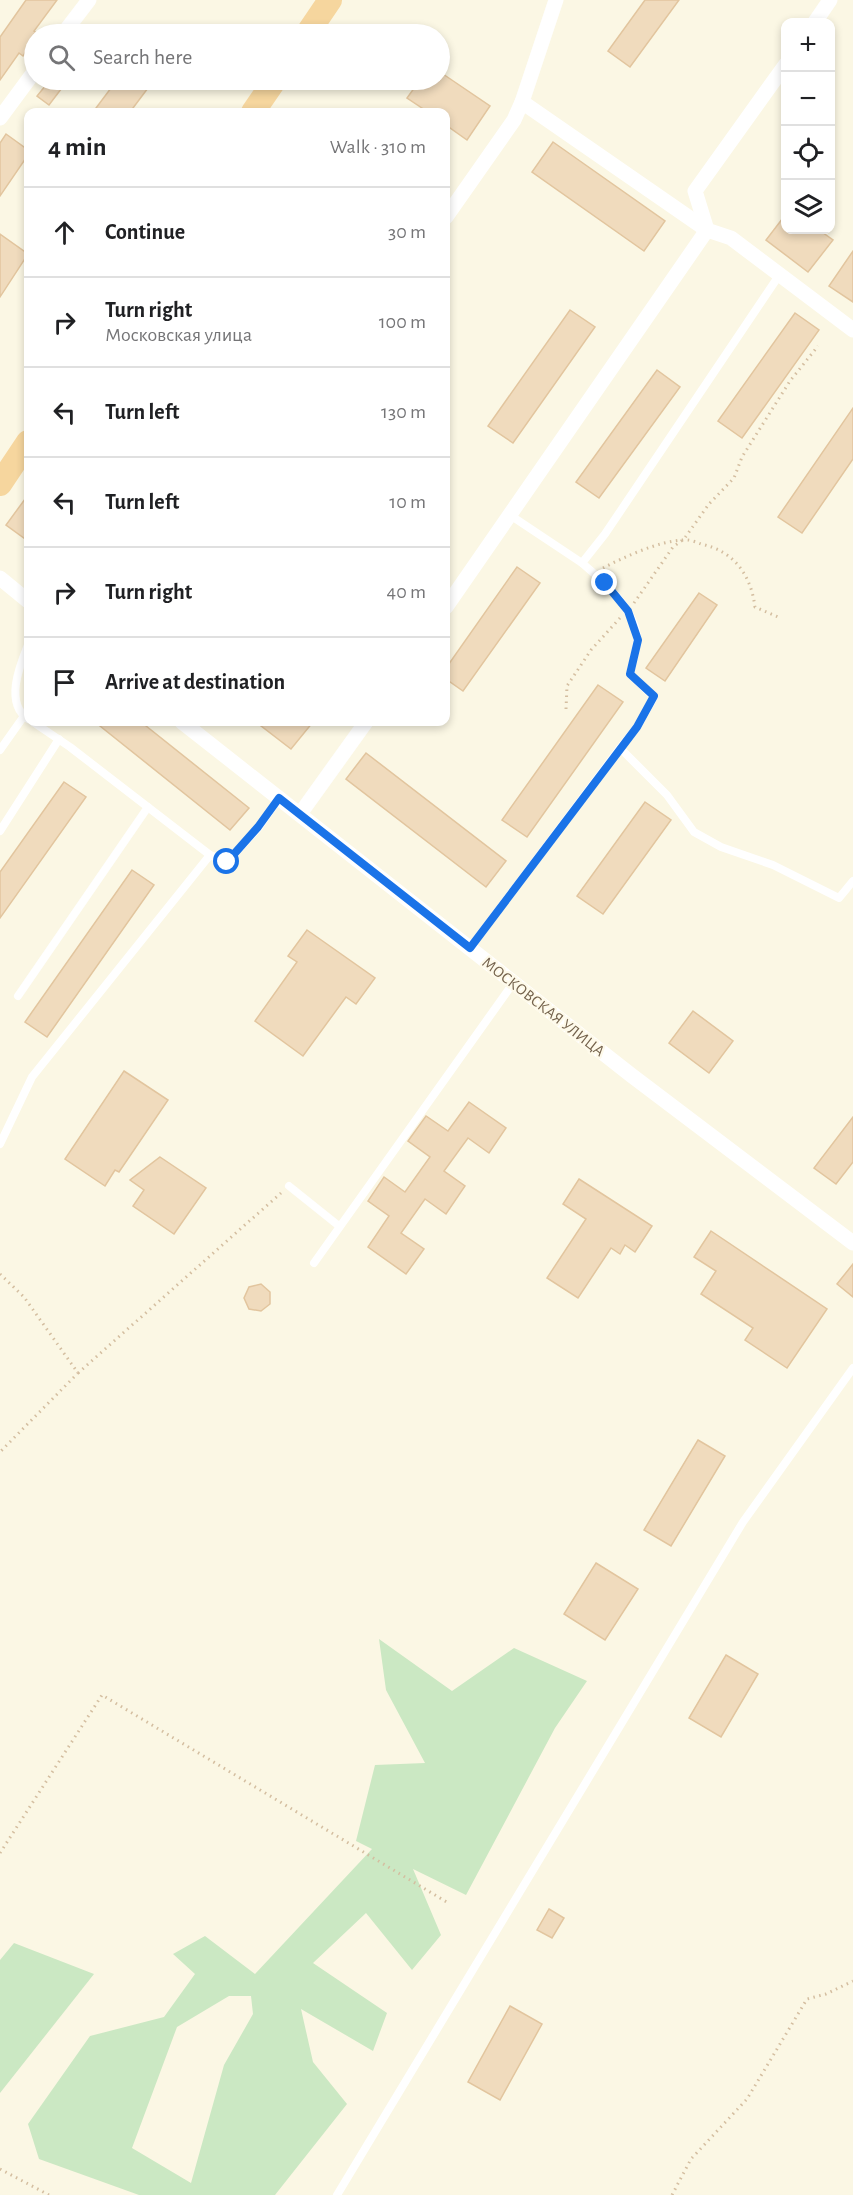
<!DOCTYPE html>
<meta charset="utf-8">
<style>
:root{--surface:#fff;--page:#f2f2f2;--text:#202124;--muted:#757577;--line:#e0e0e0}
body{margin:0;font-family:"Alegreya Sans",sans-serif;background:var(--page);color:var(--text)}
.controls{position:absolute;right:18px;top:18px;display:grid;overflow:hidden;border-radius:12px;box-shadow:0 3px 9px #0003}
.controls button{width:54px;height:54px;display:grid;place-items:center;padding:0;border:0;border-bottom:2px solid var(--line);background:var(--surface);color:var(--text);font:30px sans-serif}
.stop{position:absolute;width:18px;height:18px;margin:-14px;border:4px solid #1a73e8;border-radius:50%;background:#fff}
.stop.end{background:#1a73e8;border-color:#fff;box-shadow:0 2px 6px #0008}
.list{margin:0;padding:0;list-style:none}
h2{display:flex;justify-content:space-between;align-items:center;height:78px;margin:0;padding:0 24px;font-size:26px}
h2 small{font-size:20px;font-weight:400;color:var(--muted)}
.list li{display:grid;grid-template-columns:39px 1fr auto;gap:18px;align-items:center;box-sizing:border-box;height:90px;padding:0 24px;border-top:2px solid var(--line)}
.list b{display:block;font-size:22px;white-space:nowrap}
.list p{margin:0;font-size:20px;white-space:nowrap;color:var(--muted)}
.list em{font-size:20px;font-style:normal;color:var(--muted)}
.icon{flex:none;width:33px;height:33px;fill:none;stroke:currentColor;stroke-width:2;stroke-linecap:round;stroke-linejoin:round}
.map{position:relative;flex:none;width:853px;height:2195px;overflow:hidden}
.search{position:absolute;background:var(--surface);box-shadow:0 3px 9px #0003;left:24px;top:24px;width:426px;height:66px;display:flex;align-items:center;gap:15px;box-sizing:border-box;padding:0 21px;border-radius:33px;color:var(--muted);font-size:22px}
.panel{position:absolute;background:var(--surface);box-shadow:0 3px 9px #0003;left:24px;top:108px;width:426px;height:618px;border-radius:12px}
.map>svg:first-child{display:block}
.green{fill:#cbe8c3;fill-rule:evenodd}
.building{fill:#f0dbbd;stroke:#e2c59e;stroke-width:1.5}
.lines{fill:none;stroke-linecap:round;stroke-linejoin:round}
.path{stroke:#d4bea0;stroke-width:3;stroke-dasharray:1.5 4.5;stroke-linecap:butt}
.service{stroke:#fff;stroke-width:8}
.minor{stroke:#fff;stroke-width:15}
.trunk{stroke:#f6d69e;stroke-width:24}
.route{stroke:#1a73e8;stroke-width:8}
.labels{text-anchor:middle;stroke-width:4.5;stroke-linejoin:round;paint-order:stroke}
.street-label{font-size:16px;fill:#73614b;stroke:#fefaea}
</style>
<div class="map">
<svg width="853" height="2195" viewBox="0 0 853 2195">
<rect width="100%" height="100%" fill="#fbf7e4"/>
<!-- green -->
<g class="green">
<path d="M379,1639l73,52 62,-43 73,33 -32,47 -89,167 -53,-26 28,66 -29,35 -46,-57 -53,50 74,50 -14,38 -72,-42 12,53 34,42 -72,91h-136l-100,-36 -11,-35 62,-88 74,-19 31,-43 -22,-20 32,-18 50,38 117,-125 -16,-8 19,-76 50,-2 -39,-73zM229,1996h22l2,18 -29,51 -33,118 -59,-35 45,-121z"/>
<polygon points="14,1943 94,1974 0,2093 0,1960"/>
</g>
<!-- building -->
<g class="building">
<polygon points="26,0 57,0 34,31 38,34 34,34 34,40 23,56 19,53 0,80 0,37"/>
<polygon points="645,0 679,0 630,67 608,51"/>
<polygon points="440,72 490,106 467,140 446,125 446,112 428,112 407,98 420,80 440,80"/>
<polygon points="50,80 68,80 49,105 37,96"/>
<polygon points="117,80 154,80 130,112 93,112"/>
<polygon points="6,134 28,150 28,155 0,196 0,143"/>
<polygon points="553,142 665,221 644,251 532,172"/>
<polygon points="786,214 786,230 819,230 833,240 808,272 766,240"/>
<polygon points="0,234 28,254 0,297"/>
<polygon points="853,251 853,302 829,286"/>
<polygon points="570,310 595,327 513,443 488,426"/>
<polygon points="795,313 819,330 742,438 718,421"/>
<polygon points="657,370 680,387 599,498 576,482"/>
<polygon points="853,408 853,459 802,533 778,517"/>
<polygon points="28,495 28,541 6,525"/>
<polygon points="517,567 540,583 463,691 446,679 446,668"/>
<polygon points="699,593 717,605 665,681 646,668"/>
<polygon points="598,685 623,702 527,837 502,820"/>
<polygon points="95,722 141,722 249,808 230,830"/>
<polygon points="256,722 313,722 291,749"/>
<polygon points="366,753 506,861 486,887 346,779"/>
<polygon points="64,782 86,797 0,918 0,872"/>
<polygon points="645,802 671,820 603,914 577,896"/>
<polygon points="132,870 154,885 47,1037 25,1022"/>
<polygon points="307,930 375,978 356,1004 346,997 303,1056 255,1021 297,962 288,956"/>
<polygon points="693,1011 733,1041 709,1073 669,1043"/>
<polygon points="124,1071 168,1100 119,1172 115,1170 105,1186 65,1159"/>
<polygon points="469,1102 506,1128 489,1153 468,1138 444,1171 465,1186 446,1214 425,1199 401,1233 424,1249 406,1274 368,1247 389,1216 368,1201 384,1177 405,1192 430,1157 408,1141 426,1116 448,1131"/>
<polygon points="853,1117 853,1162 836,1184 814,1168"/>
<polygon points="160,1157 206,1188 174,1234 133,1206 144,1190 130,1180"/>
<polygon points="579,1179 652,1226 635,1252 625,1245 620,1254 611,1248 578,1298 547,1278 586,1219 563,1204"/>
<polygon points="711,1231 827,1309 787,1368 745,1340 753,1328 701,1294 716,1271 694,1257"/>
<polygon points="853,1264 853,1297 837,1284"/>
<polygon points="261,1284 270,1292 270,1304 261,1311 249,1309 244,1298 249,1287"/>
<polygon points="698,1440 725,1456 671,1546 644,1530"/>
<polygon points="596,1563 638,1589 605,1640 564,1614"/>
<polygon points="726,1655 758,1674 721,1737 689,1718"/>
<polygon points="549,1909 564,1918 552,1938 537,1930"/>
<polygon points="510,2006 542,2024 500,2100 468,2082"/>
</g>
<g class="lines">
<!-- path -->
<g class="path">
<path d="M603,568c21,-11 56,-27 80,-28 6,-1 13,2 18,4 33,7 50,31 54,63l23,10"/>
<polyline points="634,603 673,547 684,539 709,504 734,478 742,457 790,381 818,346"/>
<polyline points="566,709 567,686 591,650 620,618"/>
<polyline points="0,1274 24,1297 78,1373 0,1452"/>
<polyline points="78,1373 281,1193"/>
<polyline points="0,1853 102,1695 450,1904"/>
<polyline points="0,2169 49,2195"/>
<polyline points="672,2195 691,2159 747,2099 807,1999 826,1994 853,1981"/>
</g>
<!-- service -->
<g class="service">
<path d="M780,274l-175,260 -23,29c20,17 57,49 55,79 -1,10 -5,22 -7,32l24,23 -17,30 -17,21 47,47 27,37 27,15 52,18 66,33 14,-17"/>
<polyline points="510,515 582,563"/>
<path d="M28,645c-8,20 -24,58 0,74"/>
<polyline points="33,722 70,747 210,855 227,862 259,827 279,798"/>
<polyline points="0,750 24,716"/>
<polyline points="0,831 59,739"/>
<polyline points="470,948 620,748"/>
<polyline points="18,996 148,807"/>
<polyline points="0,1144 32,1077 210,855"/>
<polyline points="289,1186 339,1226"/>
<polyline points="314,1263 514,982"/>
<polyline points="337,2195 743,1522 853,1368"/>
</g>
<!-- minor -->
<g class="minor">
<polyline points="815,22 830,0"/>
<polyline points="63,34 89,0"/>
<polyline points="522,102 556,0"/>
<polyline points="0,118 34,72"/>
<polyline points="446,217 514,120 522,102 707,230 731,238 853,330"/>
<polyline points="0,578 28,601"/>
<polyline points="446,607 707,230 695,191 786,64"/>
<polyline points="182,722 631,1075 853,1243"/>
<polyline points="300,814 366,722"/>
</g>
<!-- trunk -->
<g class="trunk">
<polyline points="307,34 330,0"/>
<polyline points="253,112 275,80"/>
<polyline points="0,484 28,442"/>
</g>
</g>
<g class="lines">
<!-- route -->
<polyline class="route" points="227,862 258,827 279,798 470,948 637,727 654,696 630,674 638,640 628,611 605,583"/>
</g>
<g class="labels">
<!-- street labels -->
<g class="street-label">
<text transform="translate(544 1006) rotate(38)" y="6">МОСКОВСКАЯ УЛИЦА</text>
</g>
</g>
</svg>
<div class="controls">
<button>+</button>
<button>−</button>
<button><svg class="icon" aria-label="locate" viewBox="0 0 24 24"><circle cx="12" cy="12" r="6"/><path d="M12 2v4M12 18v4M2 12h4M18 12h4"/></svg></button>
<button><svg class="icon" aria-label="layers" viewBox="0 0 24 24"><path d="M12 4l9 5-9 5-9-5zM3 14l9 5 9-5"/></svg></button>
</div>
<div class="stop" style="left:227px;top:862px"></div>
<div class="stop end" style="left:605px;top:583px"></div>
<div class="search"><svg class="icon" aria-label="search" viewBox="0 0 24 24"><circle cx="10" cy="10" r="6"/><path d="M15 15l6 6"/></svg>Search here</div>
<section class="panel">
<h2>4 min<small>Walk · 310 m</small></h2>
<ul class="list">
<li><svg class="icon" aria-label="ahead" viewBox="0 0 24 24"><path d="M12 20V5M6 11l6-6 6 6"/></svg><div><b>Continue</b></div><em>30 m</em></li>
<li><svg class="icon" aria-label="right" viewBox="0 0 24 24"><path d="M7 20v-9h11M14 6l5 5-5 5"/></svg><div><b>Turn right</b><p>Московская улица</p></div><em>100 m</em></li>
<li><svg class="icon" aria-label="left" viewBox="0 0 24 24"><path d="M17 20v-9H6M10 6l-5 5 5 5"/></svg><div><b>Turn left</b></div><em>130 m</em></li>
<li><svg class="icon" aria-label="left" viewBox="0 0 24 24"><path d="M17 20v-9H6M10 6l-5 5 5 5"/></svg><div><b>Turn left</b></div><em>10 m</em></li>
<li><svg class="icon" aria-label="right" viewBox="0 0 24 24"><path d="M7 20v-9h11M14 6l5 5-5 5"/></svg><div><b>Turn right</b></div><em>40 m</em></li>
<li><svg class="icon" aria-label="arrive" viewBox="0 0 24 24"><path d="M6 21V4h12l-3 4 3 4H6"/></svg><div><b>Arrive at destination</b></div></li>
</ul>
</section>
</div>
